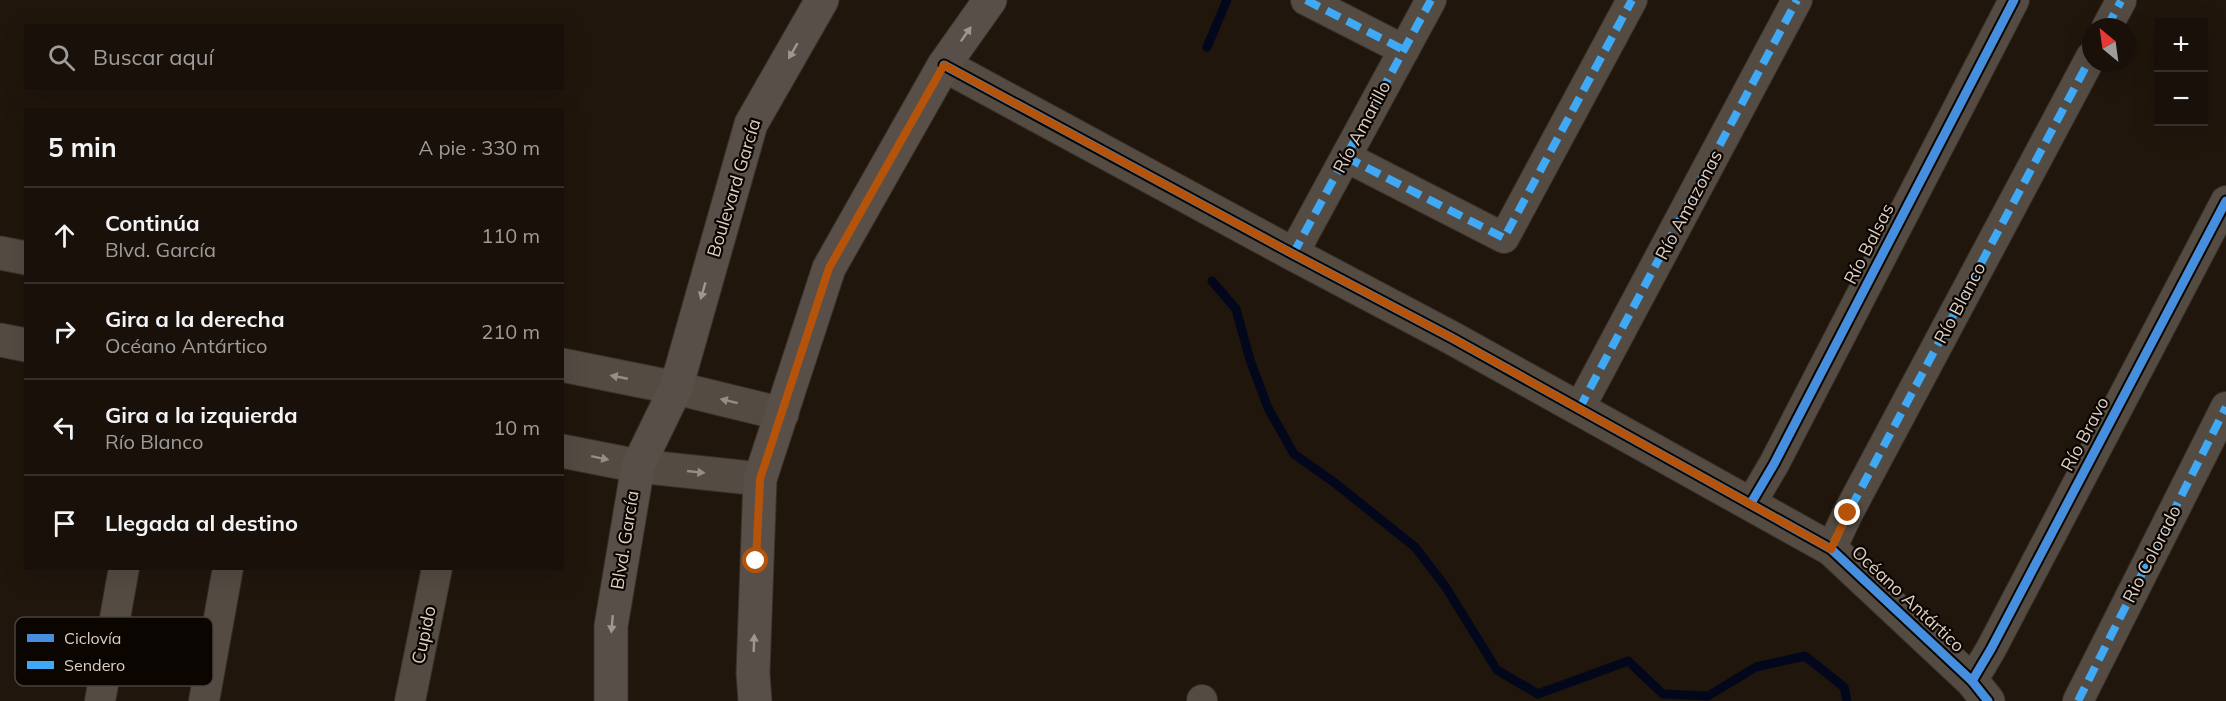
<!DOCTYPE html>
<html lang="es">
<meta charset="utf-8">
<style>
:root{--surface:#191009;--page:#221912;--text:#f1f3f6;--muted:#9f9d9c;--line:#37302a}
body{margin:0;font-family:Mulish,sans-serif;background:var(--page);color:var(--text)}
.controls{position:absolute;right:18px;top:18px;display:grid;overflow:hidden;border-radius:0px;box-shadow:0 6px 24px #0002}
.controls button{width:54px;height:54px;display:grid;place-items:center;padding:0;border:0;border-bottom:2px solid var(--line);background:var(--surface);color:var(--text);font:30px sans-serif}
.compass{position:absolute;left:2082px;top:18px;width:54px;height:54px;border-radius:50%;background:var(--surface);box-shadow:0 6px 24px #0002;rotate:331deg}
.stop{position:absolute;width:18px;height:18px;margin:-14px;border:4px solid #b45309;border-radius:50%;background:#fff}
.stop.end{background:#b45309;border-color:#fff;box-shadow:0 2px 6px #0008}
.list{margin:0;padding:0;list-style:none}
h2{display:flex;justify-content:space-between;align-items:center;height:78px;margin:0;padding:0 24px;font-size:26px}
h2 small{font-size:20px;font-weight:400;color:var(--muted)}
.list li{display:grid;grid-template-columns:39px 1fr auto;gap:18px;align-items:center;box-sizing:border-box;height:96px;padding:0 24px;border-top:2px solid var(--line)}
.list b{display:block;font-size:22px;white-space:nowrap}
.list p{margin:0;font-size:20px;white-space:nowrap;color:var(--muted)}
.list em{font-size:20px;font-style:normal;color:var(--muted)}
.icon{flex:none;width:33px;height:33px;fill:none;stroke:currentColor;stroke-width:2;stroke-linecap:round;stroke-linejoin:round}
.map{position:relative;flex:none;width:2226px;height:701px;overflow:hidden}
.search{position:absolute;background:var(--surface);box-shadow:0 6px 24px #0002;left:24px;top:24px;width:540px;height:66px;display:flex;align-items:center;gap:15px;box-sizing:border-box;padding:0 21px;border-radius:0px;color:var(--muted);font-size:22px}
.panel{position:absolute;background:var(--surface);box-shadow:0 6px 24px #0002;left:24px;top:108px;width:540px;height:462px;border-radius:0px}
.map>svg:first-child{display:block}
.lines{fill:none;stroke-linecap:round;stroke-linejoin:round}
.stream{stroke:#03071c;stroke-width:9}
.minor-casing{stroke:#39302a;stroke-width:32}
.tertiary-casing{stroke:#39302a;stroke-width:35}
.secondary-casing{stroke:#39302a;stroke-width:35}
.minor{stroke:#544b43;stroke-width:30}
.tertiary{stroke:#544b43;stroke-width:33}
.secondary{stroke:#584f48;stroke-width:33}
.quiet{stroke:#3fa9f5;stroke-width:8;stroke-dasharray:15 8;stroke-linecap:butt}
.cycleway-casing{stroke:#0b0501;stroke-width:13}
.cycleway{stroke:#468fdf;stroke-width:9}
.oneway{fill:#a1958c}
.oneway2{fill:#988d84}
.route{stroke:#b45309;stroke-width:8}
.labels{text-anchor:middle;stroke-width:4.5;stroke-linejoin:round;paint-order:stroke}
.street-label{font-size:18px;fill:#ddcfc4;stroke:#0b0501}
.key{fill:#0b0501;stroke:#4a423c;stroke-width:1.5}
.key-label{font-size:16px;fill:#ddcfc4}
</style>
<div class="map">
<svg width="2226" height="701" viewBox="0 0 2226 701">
<rect width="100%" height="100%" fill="#21160c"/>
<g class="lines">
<!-- stream -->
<g class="stream">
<polyline points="1207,47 1227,0"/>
<polyline points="1212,281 1236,309 1250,360 1268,408 1294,454 1335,483 1415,547 1445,586 1497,670 1538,694 1628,661 1663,694 1708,696 1756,667 1805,656 1844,687 1847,701"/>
</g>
<!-- minor casing -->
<g class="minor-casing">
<g id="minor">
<polyline points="1306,0 1404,50"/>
<polyline points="2107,27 2121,1"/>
<polyline points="1346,157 1504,238 1632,0"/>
<polyline points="1293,254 1431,0"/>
<polyline points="1579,409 1797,0"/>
<polyline points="1751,503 1774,464 2014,0"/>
<polyline points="1831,549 1848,513 2091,57"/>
<polyline points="1972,681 1991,649 2226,201"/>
<polyline points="1202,700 1202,701"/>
<polyline points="100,701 124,568"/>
<polyline points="204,701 228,568"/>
<polyline points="410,701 437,568"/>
<polyline points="2078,701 2226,407"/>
</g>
</g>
<!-- tertiary casing -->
<g class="tertiary-casing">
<g id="tertiary">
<polyline points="944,65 1293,254 1452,338 1831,549 1972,681 1988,701"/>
<polyline points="0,253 26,258"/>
<polyline points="0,340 26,345"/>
<polyline points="562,365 676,388 782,414"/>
<polyline points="562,451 638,466 760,479"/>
</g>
</g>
<!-- secondary casing -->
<g class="secondary-casing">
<g id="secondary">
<polyline points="611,701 611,626 638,466 676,388 751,124 822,0"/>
<polyline points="755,701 753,673 760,479 829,268 944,65 990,0"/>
</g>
</g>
<!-- minor -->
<use href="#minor" class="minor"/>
<!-- tertiary -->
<use href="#tertiary" class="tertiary"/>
<!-- secondary -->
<use href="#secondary" class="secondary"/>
<!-- quiet -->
<g class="quiet">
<polyline points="1306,0 1404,50"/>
<polyline points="2107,27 2121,1"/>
<polyline points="1346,157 1504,238 1632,0"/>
<polyline points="1293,254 1431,0"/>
<polyline points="1579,409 1797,0"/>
<polyline points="1831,549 1848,513 2091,57"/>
<polyline points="2078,701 2226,407"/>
</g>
<!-- cycleway casing -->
<g class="cycleway-casing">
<g id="cycleway">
<polyline points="944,65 1293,254 1452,338 1831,549 1972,681 1988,701"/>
<polyline points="1751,503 1774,464 2014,0"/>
<polyline points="1972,681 1991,649 2226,201"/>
</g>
</g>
<!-- cycleway -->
<use href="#cycleway" class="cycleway"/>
</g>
<!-- one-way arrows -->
<defs><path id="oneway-solid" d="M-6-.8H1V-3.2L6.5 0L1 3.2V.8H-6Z" transform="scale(1.5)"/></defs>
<g class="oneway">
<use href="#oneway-solid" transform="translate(966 34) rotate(-55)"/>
<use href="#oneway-solid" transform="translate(793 51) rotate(120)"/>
<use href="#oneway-solid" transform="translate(703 291) rotate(106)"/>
<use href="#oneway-solid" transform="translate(612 624) rotate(95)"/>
<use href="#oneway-solid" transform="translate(754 643) rotate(-88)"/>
</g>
<g class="oneway2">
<use href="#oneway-solid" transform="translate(619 377) rotate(-169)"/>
<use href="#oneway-solid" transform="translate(729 401) rotate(-166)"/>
<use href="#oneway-solid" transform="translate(600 458) rotate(12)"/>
<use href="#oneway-solid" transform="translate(696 472) rotate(6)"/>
</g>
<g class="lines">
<!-- route -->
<polyline class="route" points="756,561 760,479 829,268 944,65 1293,254 1452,338 1831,549 1848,513"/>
</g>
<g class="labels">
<!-- street labels -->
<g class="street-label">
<text transform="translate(1362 127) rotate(-62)" y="6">Río Amarillo</text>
<text transform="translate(734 188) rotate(-73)" y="6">Boulevard García</text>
<text transform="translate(1689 205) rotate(-62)" y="6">Río Amazonas</text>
<text transform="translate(1869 244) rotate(-63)" y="6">Río Balsas</text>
<text transform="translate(1960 303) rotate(-62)" y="6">Río Blanco</text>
<text transform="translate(2085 434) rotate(-62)" y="6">Río Bravo</text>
<text transform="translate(625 540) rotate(-81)" y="6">Blvd. García</text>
<text transform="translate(2152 554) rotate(-63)" y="6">Rio Colorado</text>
<text transform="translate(1908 599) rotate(43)" y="6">Océano Antártico</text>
<text transform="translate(424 635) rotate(-78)" y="6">Cupido</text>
</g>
</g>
<!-- legend -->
<rect x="15" y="617" width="198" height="69" rx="9" class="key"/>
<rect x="27" y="634" width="27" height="8" fill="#468fdf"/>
<rect x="27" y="661" width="27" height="8" fill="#3fa9f5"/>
<g class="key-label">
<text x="64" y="644">Ciclovía</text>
<text x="64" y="671">Sendero</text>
</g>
</svg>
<div class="controls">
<button>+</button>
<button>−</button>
</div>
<svg class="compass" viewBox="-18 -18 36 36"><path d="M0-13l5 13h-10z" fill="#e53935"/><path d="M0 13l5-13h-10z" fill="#9f9d9c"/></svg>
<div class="stop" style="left:756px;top:561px"></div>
<div class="stop end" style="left:1848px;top:513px"></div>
<div class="search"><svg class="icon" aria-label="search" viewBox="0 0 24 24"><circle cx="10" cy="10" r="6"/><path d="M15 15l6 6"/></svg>Buscar aquí</div>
<section class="panel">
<h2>5 min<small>A pie · 330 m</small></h2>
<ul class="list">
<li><svg class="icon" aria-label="ahead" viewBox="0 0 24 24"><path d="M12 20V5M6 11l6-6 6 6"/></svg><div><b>Continúa</b><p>Blvd. García</p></div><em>110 m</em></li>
<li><svg class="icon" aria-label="right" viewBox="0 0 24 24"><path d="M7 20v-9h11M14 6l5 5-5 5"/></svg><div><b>Gira a la derecha</b><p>Océano Antártico</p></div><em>210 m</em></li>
<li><svg class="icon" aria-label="left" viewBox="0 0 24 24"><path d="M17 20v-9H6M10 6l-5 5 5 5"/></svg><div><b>Gira a la izquierda</b><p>Río Blanco</p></div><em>10 m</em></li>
<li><svg class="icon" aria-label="arrive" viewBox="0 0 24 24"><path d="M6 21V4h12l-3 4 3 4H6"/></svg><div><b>Llegada al destino</b></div></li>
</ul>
</section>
</div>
